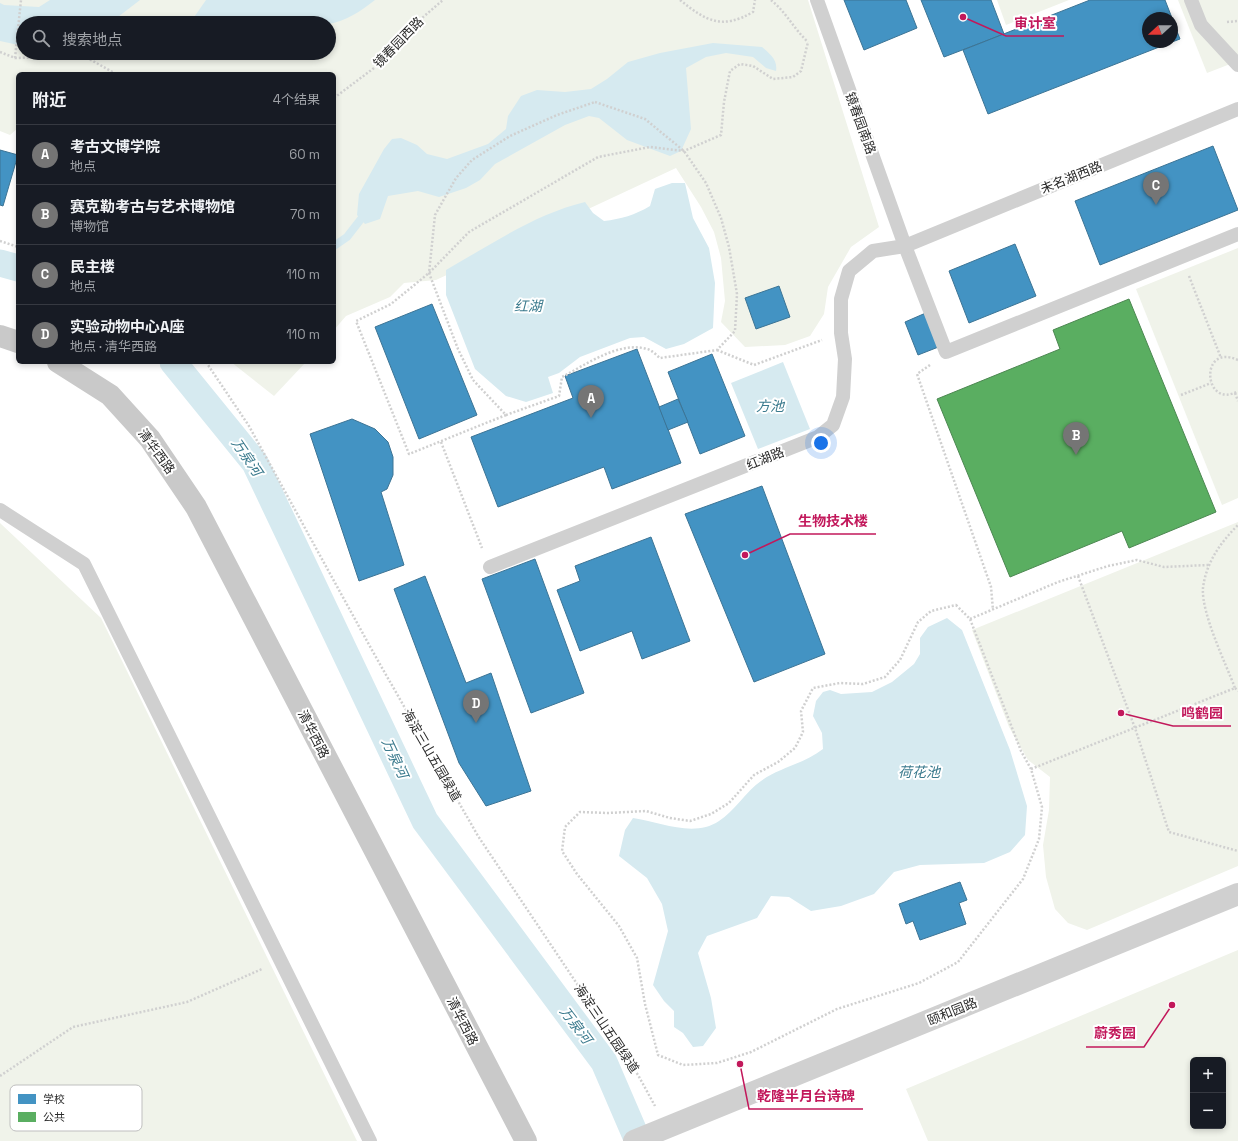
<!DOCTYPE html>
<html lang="zh">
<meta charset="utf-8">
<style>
:root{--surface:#171b24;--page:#20242c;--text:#f1f3f6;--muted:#9ea1a6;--line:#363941;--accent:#757575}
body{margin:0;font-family:"Space Grotesk","Noto Sans SC",sans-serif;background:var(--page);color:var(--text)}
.controls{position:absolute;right:12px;bottom:12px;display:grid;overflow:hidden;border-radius:6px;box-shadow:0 2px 6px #0003}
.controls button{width:36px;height:36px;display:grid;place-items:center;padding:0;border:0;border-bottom:1px solid var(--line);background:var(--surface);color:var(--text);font:20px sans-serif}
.compass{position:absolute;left:1142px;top:12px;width:36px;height:36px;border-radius:50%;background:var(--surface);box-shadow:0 2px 6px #0003;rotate:249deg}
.you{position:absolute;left:821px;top:443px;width:14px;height:14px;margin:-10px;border:3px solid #fff;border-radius:50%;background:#1a73e8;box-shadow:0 0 0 6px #1a73e833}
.badge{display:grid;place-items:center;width:26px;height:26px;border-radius:50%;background:var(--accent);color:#fff;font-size:13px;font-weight:700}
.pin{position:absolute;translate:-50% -33px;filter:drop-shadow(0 1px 2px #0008)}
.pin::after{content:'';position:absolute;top:21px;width:14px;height:12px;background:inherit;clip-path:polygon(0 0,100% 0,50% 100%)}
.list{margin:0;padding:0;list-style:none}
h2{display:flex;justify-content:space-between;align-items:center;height:52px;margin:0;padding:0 16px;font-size:17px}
h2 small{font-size:13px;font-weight:400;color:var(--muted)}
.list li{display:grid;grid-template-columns:26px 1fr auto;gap:12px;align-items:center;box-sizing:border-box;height:60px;padding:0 16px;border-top:1px solid var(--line)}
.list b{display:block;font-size:15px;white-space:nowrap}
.list p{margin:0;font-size:13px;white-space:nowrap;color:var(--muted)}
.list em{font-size:13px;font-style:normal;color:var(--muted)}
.icon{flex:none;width:22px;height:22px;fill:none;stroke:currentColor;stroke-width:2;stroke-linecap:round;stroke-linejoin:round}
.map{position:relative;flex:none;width:1238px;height:1141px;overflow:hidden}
.search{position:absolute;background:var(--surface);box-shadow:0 2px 6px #0003;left:16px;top:16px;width:320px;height:44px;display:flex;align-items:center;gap:10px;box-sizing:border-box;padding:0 14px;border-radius:22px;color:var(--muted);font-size:15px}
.panel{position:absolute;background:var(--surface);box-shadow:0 2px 6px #0003;left:16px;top:72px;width:320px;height:292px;border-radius:6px}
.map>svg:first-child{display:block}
.green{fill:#f0f3ea;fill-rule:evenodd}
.water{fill:#d6eaf0}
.schools{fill:#4393c3;stroke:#3c7495}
.public{fill:#5aae61;stroke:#4c8751}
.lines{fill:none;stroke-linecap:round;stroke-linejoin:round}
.stream{stroke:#d6eaf0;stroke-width:8}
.canal{stroke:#d6eaf0;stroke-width:27}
.path{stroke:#d0d0d0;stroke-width:2.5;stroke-dasharray:2 2;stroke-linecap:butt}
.service{stroke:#d0d0d0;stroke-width:14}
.tertiary{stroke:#d0d0d0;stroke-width:22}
.secondary{stroke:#c9c9c9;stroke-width:22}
.labels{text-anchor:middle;stroke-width:4;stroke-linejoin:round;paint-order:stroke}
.street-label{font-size:13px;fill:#2b2b2b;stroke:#fff}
.water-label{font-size:14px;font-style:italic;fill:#3a7a8d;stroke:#fff}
.key{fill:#fff;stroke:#bfbfbf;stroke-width:1}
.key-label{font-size:11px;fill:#2b2b2b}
.leader{fill:none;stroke:#c2185b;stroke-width:1.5}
.callout-dot{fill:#c2185b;stroke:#fff;stroke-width:1.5}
.callout-label{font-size:14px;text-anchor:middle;font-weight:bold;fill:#c2185b;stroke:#fff;stroke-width:4;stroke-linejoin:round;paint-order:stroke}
</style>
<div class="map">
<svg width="1238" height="1141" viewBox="0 0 1238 1141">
<rect width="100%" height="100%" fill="#fff"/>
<!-- green -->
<g class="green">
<path d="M0,0h808l71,227 -28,20 -23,40 -4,27 -14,22 -25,9 -40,2 -24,-25 4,-21 -4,-43 -7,-26 -13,-25 -25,-39 -240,112 -32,3 -14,14 -44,19 -12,14v-256h-316v54l-8,7 -10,-4zM23,23h306v30h-306z"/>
<polygon points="997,0 1069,0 1006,25"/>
<polygon points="1178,0 1238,0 1238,61 1207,73"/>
<polygon points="1238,248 1238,498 1222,505 1136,289"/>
<polygon points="231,362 306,362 274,396"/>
<polygon points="1238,522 1238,866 1087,930 1068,923 1055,909 1046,877 1043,845 1049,810 1050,777 1028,760 1009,727 972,630"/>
<polygon points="0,523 101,618 357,1141 0,1141"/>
<path d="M1238,950v191h-310l-22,-52zM1193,1060h30v66h-30z"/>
</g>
<!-- water -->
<g class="water">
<polygon points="50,0 140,0 110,23 23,23 23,46 0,41 0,3 4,5 39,7"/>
<path d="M206,0h169c-14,11 -29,21 -46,24l-139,-1z"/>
<path d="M713,43l49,4c8,7 16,13 14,24l-10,-3 -13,-11 -27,-4 -20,4 -20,11 5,61 -10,22 -11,5 -43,-16 -28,-22 -10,-2 -24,9 -70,39 -15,16 -14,8 -27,9 -21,-6 -30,5 -8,23 -15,5 -8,-9 2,-21 25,-45 8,-10 9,-1 16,7 10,9 20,5 41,-15 18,-15 2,-13 13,-20 16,-6 28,2 26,-3 16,-10 21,-17 32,-9z"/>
<path d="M672,183h13l8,35 16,30 6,35 -2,45 -29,16 -18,5 -22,-12 -14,1 -50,19 -21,16 -11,4 5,16 -27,9 -20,-6 -31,-27 -29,-74v-25c44,-25 89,-56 139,-68l8,11 11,8c17,-2 31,-6 46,-15l5,-17z"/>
<polygon points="783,362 810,429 758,449 731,383"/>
<path d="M947,618l15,12 48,120 17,56 -2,29 -15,17 -26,11 -64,2 -26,7 -20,22 -33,12 -30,5 -22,-14 -18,-1 -14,22 -50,18 -9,17 13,45 5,30 -13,18 -10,1 -10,-14 -9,-6v-16l-10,-10 -11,-16 15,-54 -6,-27 -15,-26 -28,-22 6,-26 8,-12c27,4 61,20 86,3 15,-9 27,-30 42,-40 19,-14 43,-17 62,-32l-1,-16 -9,-17 3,-15 7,-9 7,-2 11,4 31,-2 20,-10 22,-18 6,-10v-16l8,-11z"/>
</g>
<!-- schools -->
<g class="schools">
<polygon points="844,0 906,0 917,28 864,50"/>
<polygon points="921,0 991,0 1004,34 944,57"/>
<polygon points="1090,0 1165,0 1172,18 1148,18 1148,42 1172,42 988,114 963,50"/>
<polygon points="1172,19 1180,39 1172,42"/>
<polygon points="1213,146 1238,210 1100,265 1075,201"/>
<polygon points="0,150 18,155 3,206 0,205"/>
<polygon points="1015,244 1036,296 969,323 949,271"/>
<polygon points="779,286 790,317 756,329 745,298"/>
<polygon points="432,304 477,415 419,439 375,327"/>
<polygon points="928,312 941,346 918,355 905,322"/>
<polygon points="637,349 681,463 612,489 604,467 498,507 471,437 573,398 565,376"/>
<polygon points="712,354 745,436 700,454 668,372"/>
<polygon points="678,399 688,422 668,430 659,407"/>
<polygon points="352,419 375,429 388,442 393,457 393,475 387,489 381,492 404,565 359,581 310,434"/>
<polygon points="762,486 825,654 754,682 685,514"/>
<polygon points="651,537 690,641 642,659 632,631 580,651 557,590 580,581 575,566"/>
<polygon points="535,559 584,693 531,713 482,579"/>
<polygon points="425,576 466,683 491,673 531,791 486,806 459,763 394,589"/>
<polygon points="960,882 967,900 959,903 966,924 920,940 913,921 906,924 899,904"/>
</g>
<!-- public -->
<polygon class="public" points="1129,299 1216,512 1129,548 1122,531 1010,577 937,399 1060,349 1053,330"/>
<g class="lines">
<!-- stream -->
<polyline class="stream" points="334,246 347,237 361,219"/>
<!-- canal -->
<g class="canal">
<polyline points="0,263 18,268"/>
<polyline points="173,362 255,463 425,821 604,1062 638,1141"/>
</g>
<!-- path -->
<g class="path">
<path d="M680,0c26,21 42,30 73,12l2,-12"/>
<path d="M771,0c15,12 23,29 37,42"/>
<polyline points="1227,22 1238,21"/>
<polyline points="0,52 15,58 84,56 116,74"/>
<polyline points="15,58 21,0"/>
<polyline points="334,98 378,65 415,24 443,0"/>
<path d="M595,102l50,17 39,32 22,32 15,35 8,29 8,47 -2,37 -18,19 -57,8c-4,-3 -8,-8 -13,-9 -28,-8 -60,15 -85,28l-3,19 -53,19 -33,-35 -15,-31 -29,-76 6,-58 21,-37 16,-18 38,-24 47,-21z"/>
<polyline points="0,241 18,247"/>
<polyline points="1189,276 1221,358"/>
<polyline points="717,350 754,365 822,340"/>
<path d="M1238,360c-40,-18 -34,51 0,31"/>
<polyline points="206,362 249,426 373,652 478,836 638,1075 655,1106"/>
<polyline points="930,365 917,374 991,587 993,610"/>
<polyline points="1235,393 1238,401"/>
<polyline points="1181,395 1211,383"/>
<polyline points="506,415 409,454 356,321 391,304 429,273 469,232 598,157 650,147 684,151 721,135 724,102 730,71 740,64 753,66 773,79 793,77 801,71 808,42"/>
<polyline points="441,442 482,548"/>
<polyline points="1078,576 1135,728 1169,832 1238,851"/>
<polygon points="956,605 970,619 1021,751 1031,769 1042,807 1039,839 1023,879 958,962 919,983 837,1009 751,1052 717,1063 683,1065 658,1055 645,1004 637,958 619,926 577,874 562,851 565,827 580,812 608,813 646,811 670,818 690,821 711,814 729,803 754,775 778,762 795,748 803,732 801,711 813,688 840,683 863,684 885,677 900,660 918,622 931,611"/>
<polyline points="970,619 1058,582 1108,566 1137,560 1164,567 1208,565"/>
<polyline points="1235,688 1238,691"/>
<path d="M1031,769l204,-81c-9,-24 -34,-75 -32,-100 3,-25 17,-45 35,-63"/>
<polyline points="0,1076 73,1027 187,1002 262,969"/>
</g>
<!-- service -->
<g class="service">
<polyline points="817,0 905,246 946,352 1238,234"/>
<polyline points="1191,0 1201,25 1238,65"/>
<polyline points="0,510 84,564 370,1141"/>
<polyline points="490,567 818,437 833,425 843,397 845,359 841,333 841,299 849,271 873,251 905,246 1238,109"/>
</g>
<!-- tertiary -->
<polyline class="tertiary" points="634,1141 1238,894"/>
<!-- secondary -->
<g class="secondary">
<polyline points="0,336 18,342"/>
<polyline points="58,362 110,395 150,439 196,507 526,1141"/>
</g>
</g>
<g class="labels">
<!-- street labels -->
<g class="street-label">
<text transform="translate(398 42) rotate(-46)" y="5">镜春园西路</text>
<text transform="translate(861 123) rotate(70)" y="5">镜春园南路</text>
<text transform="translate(1071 177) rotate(-22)" y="5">未名湖西路</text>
<text transform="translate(157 451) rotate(54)" y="5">清华西路</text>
<text transform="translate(765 458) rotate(-22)" y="5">红湖路</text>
<text transform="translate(314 734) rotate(63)" y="5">清华西路</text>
<text transform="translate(432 755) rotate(60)" y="5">海淀三山五园绿道</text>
<text transform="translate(952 1011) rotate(-22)" y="5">颐和园路</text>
<text transform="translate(463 1021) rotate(63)" y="5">清华西路</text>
<text transform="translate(607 1028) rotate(56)" y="5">海淀三山五园绿道</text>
</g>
<!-- water labels -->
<g class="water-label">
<text x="528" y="311">红湖</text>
<text x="770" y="411">方池</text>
<text transform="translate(247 457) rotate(56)" y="5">万泉河</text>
<text transform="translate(395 758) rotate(65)" y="5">万泉河</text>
<text x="919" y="777">荷花池</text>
<text transform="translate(576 1025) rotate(53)" y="5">万泉河</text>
</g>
</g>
<!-- legend -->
<rect x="10" y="1085" width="132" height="46" rx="6" class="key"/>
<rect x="18" y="1094" width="18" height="10" fill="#4393c3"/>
<rect x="18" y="1112" width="18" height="10" fill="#5aae61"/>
<g class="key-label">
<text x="43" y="1103">学校</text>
<text x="43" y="1121">公共</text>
</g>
<!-- callouts -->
<path class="leader" d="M963 17L1006 36H1064M745 555L790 534H876M1121 713L1173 726H1231M1172 1005L1144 1047H1086M740 1064L749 1109H863"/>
<g class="callout-dot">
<circle cx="963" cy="17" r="4"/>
<circle cx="745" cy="555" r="4"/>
<circle cx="1121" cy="713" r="4"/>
<circle cx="1172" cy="1005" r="4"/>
<circle cx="740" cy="1064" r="4"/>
</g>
<g class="callout-label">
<text x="1035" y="28">审计室</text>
<text x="833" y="526">生物技术楼</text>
<text x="1202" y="718">鸣鹤园</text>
<text x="1115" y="1038">蔚秀园</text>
<text x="806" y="1101">乾隆半月台诗碑</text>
</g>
</svg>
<div class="controls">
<button>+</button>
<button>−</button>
</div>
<svg class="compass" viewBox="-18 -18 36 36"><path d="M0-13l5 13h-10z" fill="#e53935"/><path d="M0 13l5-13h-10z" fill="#9ea1a6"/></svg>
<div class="you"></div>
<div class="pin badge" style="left:591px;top:418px">A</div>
<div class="pin badge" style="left:1076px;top:455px">B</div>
<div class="pin badge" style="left:1156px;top:205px">C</div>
<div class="pin badge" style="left:476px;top:723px">D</div>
<div class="search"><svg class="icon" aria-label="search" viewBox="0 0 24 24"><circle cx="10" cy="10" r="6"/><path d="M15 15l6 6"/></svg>搜索地点</div>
<section class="panel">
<h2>附近<small>4个结果</small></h2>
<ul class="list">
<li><span class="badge">A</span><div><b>考古文博学院</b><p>地点</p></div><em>60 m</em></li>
<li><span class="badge">B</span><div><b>赛克勒考古与艺术博物馆</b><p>博物馆</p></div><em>70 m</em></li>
<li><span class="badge">C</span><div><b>民主楼</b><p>地点</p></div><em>110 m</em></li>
<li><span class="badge">D</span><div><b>实验动物中心A座</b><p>地点 · 清华西路</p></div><em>110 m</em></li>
</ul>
</section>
</div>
